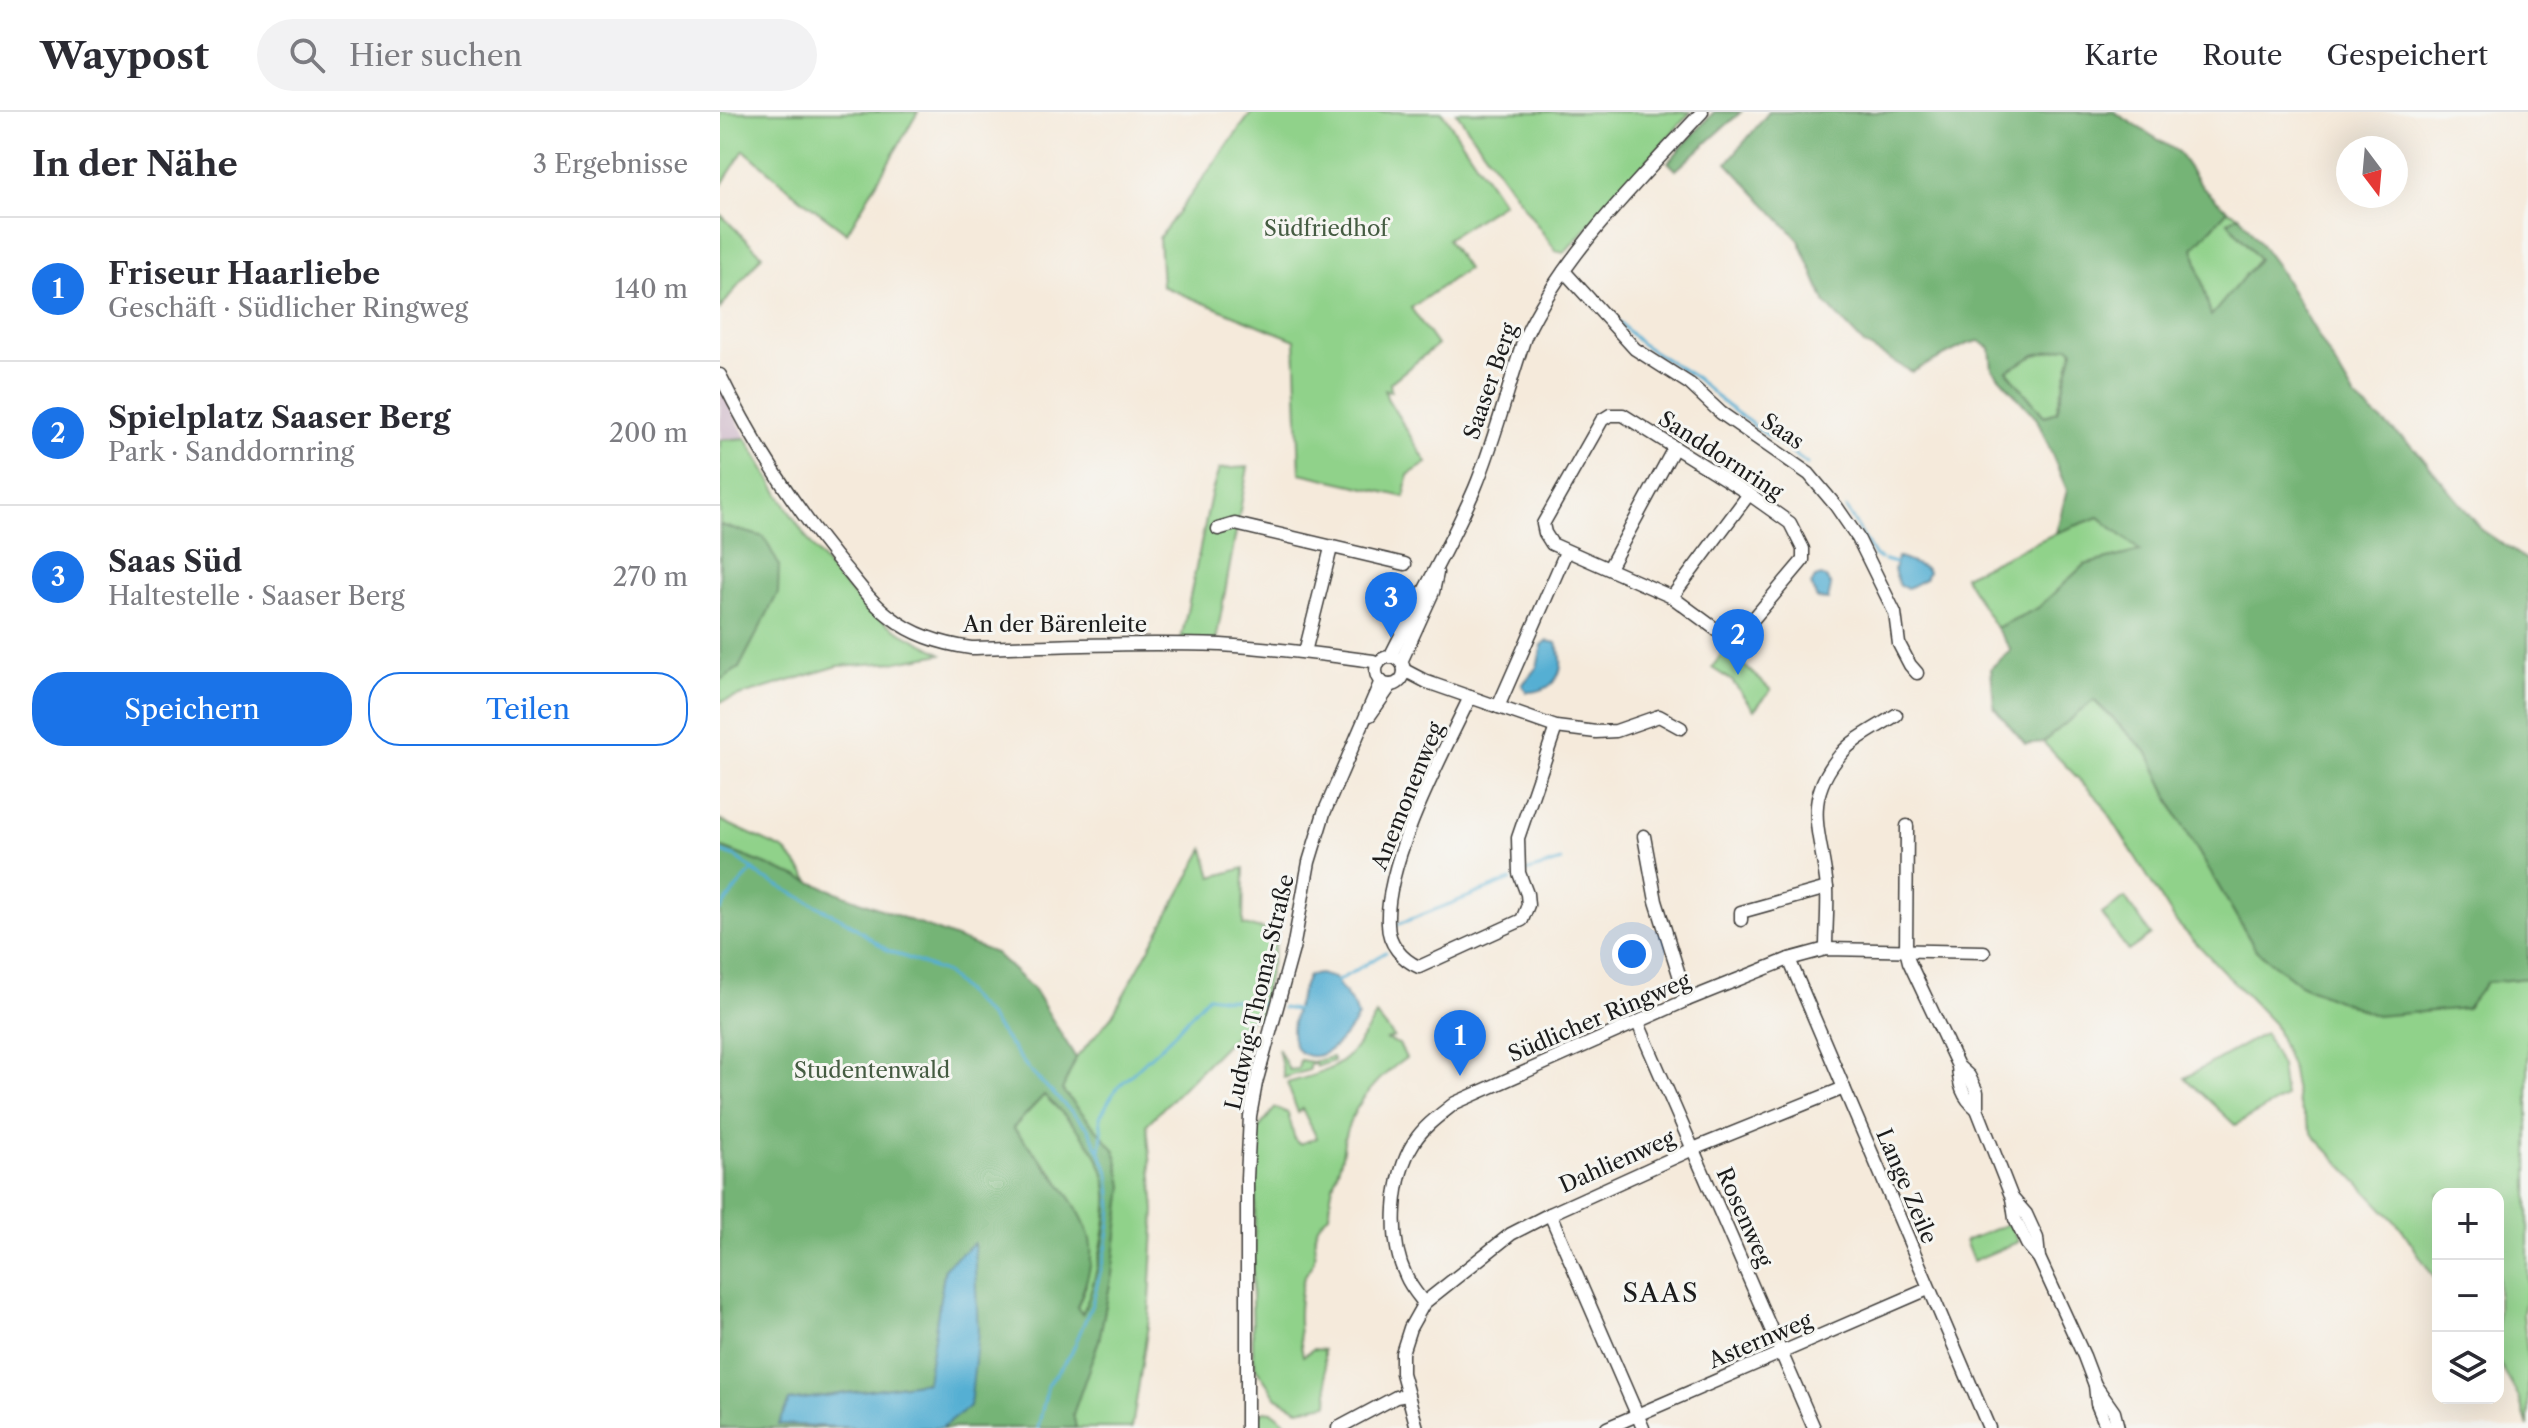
<!DOCTYPE html>
<html lang="de">
<meta charset="utf-8">
<style>
:root{--surface:#fff;--page:#f2f2f3;--text:#2b2b33;--muted:#7c7c81;--line:#e1e1e2;--accent:#1a73e8}
body{margin:0;font-family:"Libre Caslon Text",serif;background:var(--page);color:var(--text)}
.controls{position:absolute;right:24px;bottom:24px;display:grid;overflow:hidden;border-radius:16px;box-shadow:0 8px 32px #0002}
.controls button{width:72px;height:72px;display:grid;place-items:center;padding:0;border:0;border-bottom:2px solid var(--line);background:var(--surface);color:var(--text);font:40px sans-serif}
.compass{position:absolute;left:1616px;top:24px;width:72px;height:72px;border-radius:50%;background:var(--surface);box-shadow:0 8px 32px #0002;rotate:164deg}
.you{position:absolute;left:912px;top:842px;width:28px;height:28px;margin:-20px;border:6px solid #fff;border-radius:50%;background:#1a73e8;box-shadow:0 0 0 12px #1a73e833}
.badge{display:grid;place-items:center;width:52px;height:52px;border-radius:50%;background:var(--accent);color:#fff;font-size:26px;font-weight:700}
.pin{position:absolute;translate:-50% -66px;filter:drop-shadow(0 2px 4px #0008)}
.pin::after{content:'';position:absolute;top:42px;width:28px;height:24px;background:inherit;clip-path:polygon(0 0,100% 0,50% 100%)}
.list{margin:0;padding:0;list-style:none}
h2{display:flex;justify-content:space-between;align-items:center;height:104px;margin:0;padding:0 32px;font-size:34px}
h2 small{font-size:26px;font-weight:400;color:var(--muted)}
.list li{display:grid;grid-template-columns:52px 1fr auto;gap:24px;align-items:center;box-sizing:border-box;height:144px;padding:0 32px;border-top:2px solid var(--line)}
.list b{display:block;font-size:30px;white-space:nowrap}
.list p{margin:0;font-size:26px;white-space:nowrap;color:var(--muted)}
.list em{font-size:26px;font-style:normal;color:var(--muted)}
.actions{display:flex;gap:16px;padding:24px 32px}
.actions a{flex:1;padding:18px 0;border:2px solid var(--accent);border-radius:32px;text-align:center;font-size:28px;color:var(--accent)}
.actions .main{background:var(--accent);color:#fff}
.icon{flex:none;width:44px;height:44px;fill:none;stroke:currentColor;stroke-width:2;stroke-linecap:round;stroke-linejoin:round}
.map{position:relative;flex:none;width:1808px;height:1316px;overflow:hidden}
header{display:flex;align-items:center;gap:48px;box-sizing:border-box;height:112px;padding:0 40px;background:var(--surface);border-bottom:2px solid var(--line)}
header strong{font-size:38px}
nav{display:flex;gap:44px;margin-inline-start:auto;font-size:28px}
.search{width:560px;height:72px;background:var(--page);display:flex;align-items:center;gap:20px;box-sizing:border-box;padding:0 28px;border-radius:44px;color:var(--muted);font-size:30px}
main{display:flex}
aside{flex:1;background:var(--surface)}
.map>svg:first-child{display:block}
.industrial{fill:#d1bdcc}
.green{fill:#90d28a;stroke:#567753;stroke-width:2}
.forest{fill:#74b476;stroke:#486849;stroke-width:2;fill-rule:evenodd}
.water{fill:#55afd3;stroke:#386678;stroke-width:2}
.lines{fill:none;stroke-linecap:round;stroke-linejoin:round}
.stream{stroke:#55afd3;stroke-width:3}
.minor-casing{stroke:#3d3b39;stroke-width:15}
.minor{stroke:#fff;stroke-width:12}
.labels{text-anchor:middle;stroke-width:6;stroke-linejoin:round;paint-order:stroke}
.park-label{font-size:22px;fill:#455c42;stroke:#f6f6f2}
.street-label{font-size:22px;fill:#1c1c1c;stroke:#f6f6f2}
.quarter-label{font-size:26px;letter-spacing:2px;fill:#1c1c1c;stroke:#f6f6f2}
</style>
<header>
<strong>Waypost</strong>
<div class="search"><svg class="icon" aria-label="search" viewBox="0 0 24 24"><circle cx="10" cy="10" r="6"/><path d="M15 15l6 6"/></svg>Hier suchen</div>
<nav><a>Karte</a><a>Route</a><a>Gespeichert</a></nav>
</header>
<main>
<aside>
<h2>In der Nähe<small>3 Ergebnisse</small></h2>
<ul class="list">
<li><span class="badge">1</span><div><b>Friseur Haarliebe</b><p>Geschäft · Südlicher Ringweg</p></div><em>140 m</em></li>
<li><span class="badge">2</span><div><b>Spielplatz Saaser Berg</b><p>Park · Sanddornring</p></div><em>200 m</em></li>
<li><span class="badge">3</span><div><b>Saas Süd</b><p>Haltestelle · Saaser Berg</p></div><em>270 m</em></li>
</ul>
<div class="actions"><a class="main">Speichern</a><a>Teilen</a></div>
</aside>
<div class="map">
<svg width="1808" height="1316" viewBox="0 0 1808 1316">
<rect width="100%" height="100%" fill="#f6f6f2"/>
<filter id="ink" filterUnits="userSpaceOnUse"><feTurbulence type="fractalNoise" baseFrequency=".0125" numOctaves="2"/><feDisplacementMap in="SourceGraphic" scale="16" xChannelSelector="R" yChannelSelector="G"/><feConvolveMatrix kernelMatrix="1 2 1 2 8 2 1 2 1" color-interpolation-filters="sRGB"/></filter>
<filter id="wash" filterUnits="userSpaceOnUse"><feTurbulence type="fractalNoise" baseFrequency=".006" numOctaves="4" result="noise"/><feDisplacementMap in="SourceGraphic" scale="32" xChannelSelector="R" yChannelSelector="G"/><feGaussianBlur stdDeviation="1.8" result="paint"/><feColorMatrix in="noise" values="0 0 0 0 0 0 0 0 0 0 0 0 0 0 0 0 0 1.4 0 .05"/><feComposite in="paint" operator="in"/></filter>
<g filter="url(#wash)">
<rect width="100%" height="100%" fill="#f5eadb"/>
<!-- industrial -->
<polygon class="industrial" points="0,273 26,326 0,328"/>
<!-- green -->
<g class="green">
<polygon points="0,0 198,0 127,121 80,86 24,38 0,75"/>
<polygon points="532,0 722,0 783,91 727,127 747,157 691,196 717,233 670,271 671,279 665,278 667,286 707,351 688,363 685,385 580,361 575,228 442,174 439,126"/>
<polygon points="736,0 971,0 844,141 836,139"/>
<polygon points="1508,98 1519,103 1508,110 1539,147 1491,205 1473,136"/>
<polygon points="0,102 42,143 0,197"/>
<polygon points="1350,233 1353,238 1336,300 1324,304 1287,259 1315,243"/>
<path d="M26,326c39,67 77,140 142,186 16,11 36,20 54,30l-46,8 -58,4 -118,36v-22l19,-12 25,-131 -44,-12v-85z"/>
<polygon points="528,355 496,529 461,528 491,383 499,357"/>
<polygon points="1379,405 1421,439 1364,453 1318,496 1276,516 1244,464 1336,421"/>
<polygon points="1014,533 1017,547 1051,578 1034,598 1012,569 992,556 1007,534"/>
<polygon points="1373,588 1428,641 1457,703 1536,838 1581,873 1657,904 1767,870 1808,866 1808,1176 1803,1201 1808,1249 1808,1315 1799,1286 1778,1248 1778,1082 1718,1082 1718,1172 1682,1117 1593,1023 1578,991 1571,954 1554,912 1456,810 1381,690 1323,630"/>
<polygon points="0,708 65,738 91,770 0,735"/>
<polygon points="484,737 492,765 524,756 523,813 558,820 539,906 531,907 427,1012 435,1098 429,1207 412,1316 356,1316 353,1302 379,1228 392,1162 403,1074 342,977 356,946 392,904"/>
<polygon points="1405,786 1431,823 1408,839 1382,802"/>
<path d="M656,903l18,22 -7,3 12,4 7,14c-25,17 -49,42 -59,71 -4,10 -3,21 -6,31 -6,19 -12,34 -12,55 -20,15 -12,22 -15,44 -2,8 -9,14 -11,22 -6,25 -5,50 0,75l10,-7 11,1c-1,19 6,35 4,54l-30,5 -21,-11 -21,-30 -3,-15 -1,-55 6,-169 17,-21 13,5 7,27 4,4 18,-6 -15,-29 -4,4 -11,-30c53,-15 61,-18 89,-68z"/>
<polygon points="1545,921 1561,954 1565,985 1515,1013 1465,966"/>
<polygon points="558,936 569,958 578,957 580,948 592,950 612,945 614,949 596,955 595,952 589,953 589,958 564,966"/>
<path d="M324,983c56,55 74,73 57,153 -4,23 -9,45 -19,67l-5,-8 9,-22 -6,-70 -26,-41 -41,-46z"/>
<polygon points="1290,1111 1298,1130 1253,1149 1245,1129"/>
<polygon points="544,1299 552,1300 573,1316 538,1316 535,1306"/>
</g>
<!-- forest -->
<g class="forest">
<polygon points="994,0 1021,0 956,58 948,50"/>
<path d="M1049,0h345l64,40 25,36 25,22 -35,38 18,68 48,-57 -31,-37 11,-7 38,51 78,132 61,52 66,80 46,31v417l-41,4 -20,26 -90,8 -76,-31 -45,-35 -79,-135 -29,-62 -54,-53 -51,42 -18,2 -31,-37 -3,-39 20,-18 -15,-22 42,-20 46,-43 56,-14 -41,-34 -43,16 11,-43 -30,-71 -45,-50 -2,-21 -11,-7 -12,3 -55,28 -48,-28 -38,-40 -27,-64 -72,-77zM1349,234l4,4 -16,62 -13,4 -37,-45 28,-16z"/>
<polygon points="0,413 44,425 59,453 58,481 19,556 0,568"/>
<path d="M0,735l275,106 39,37 42,68 -14,32 53,60 8,36 -11,88 -13,66 -26,74 3,14h-135l29,-23 -25,-138 -18,115 -138,19 -10,23 77,4h-136zM324,983c55,54 74,74 58,153 -5,23 -10,44 -20,66l-5,-7c7,-18 16,-41 14,-61 -4,-39 -53,-89 -78,-118z"/>
</g>
<!-- water -->
<g class="water">
<polygon points="1177,445 1205,456 1208,460 1205,467 1188,476 1179,474 1174,458"/>
<polygon points="1101,464 1106,466 1111,474 1108,488 1097,487 1091,473 1095,466"/>
<path d="M827,529l9,2c13,25 0,49 -29,49l-5,-7 15,-18 5,-22z"/>
<path d="M599,862l15,4 21,30 3,9c-10,17 -35,51 -58,35 -6,-5 -8,-15 -8,-22 1,-18 9,-38 16,-54z"/>
<polygon points="254,1131 258,1220 250,1294 221,1316 136,1316 58,1312 69,1289 207,1270 225,1155"/>
</g>
<g class="lines">
<!-- stream -->
<g class="stream">
<polyline points="891,202 920,231 976,266 1006,293 1087,352"/>
<polyline points="1126,396 1154,443 1161,447"/>
<polyline points="1165,448 1175,451"/>
<polyline points="0,739 16,745 42,765 126,809 167,838 226,861 268,904 310,959 368,1016 389,1060 392,1097 386,1138 372,1192 351,1242 328,1273 318,1316"/>
<polyline points="806,760 841,749"/>
<polyline points="0,798 17,775 33,758"/>
<polyline points="676,813 791,768"/>
<polyline points="616,870 666,840"/>
<polyline points="562,896 576,898"/>
<polyline points="380,1038 382,1021 380,1005 395,978 451,925 488,884 555,894"/>
</g>
</g>
</g>
<g filter="url(#ink)">
<g class="lines">
<!-- minor casing -->
<g class="minor-casing">
<g id="minor">
<polyline points="844,159 915,237 970,272 1001,301 1089,362 1116,394 1138,426 1175,501 1179,532 1190,553 1197,561"/>
<path d="M0,263c34,70 79,139 130,199 13,16 25,32 42,44 23,18 51,26 79,30 83,-2 167,-6 250,-3 51,3 101,9 152,16l5,3"/>
<polygon points="890,303 903,303 1029,382 1070,411 1083,437 1083,448 1019,524 1005,524 952,485 832,432 825,421 823,412 882,308"/>
<polyline points="498,417 515,412 685,452"/>
<polyline points="889,456 954,336"/>
<polyline points="952,485 1029,382"/>
<polyline points="585,540 611,436"/>
<path d="M670,545c28,-57 60,-111 85,-169 20,-48 33,-101 50,-151 39,-84 115,-158 177,-225"/>
<circle cx="670" cy="559" r="14"/>
<polyline points="681,550 713,480 717,461"/>
<polyline points="684,558 707,570 836,615 876,620 896,619 939,604 961,616"/>
<path d="M750,585c-28,59 -85,163 -82,227 0,19 14,36 31,43l103,-47 6,-15 -1,-11 -8,-21 -1,-35 38,-111"/>
<polyline points="778,595 846,440"/>
<polyline points="650,603 671,573"/>
<polyline points="1187,714 1186,838 1189,850 1238,954 1249,964 1257,980 1257,997 1292,1086 1295,1107 1307,1132 1319,1146"/>
<polyline points="924,724 936,789 967,888"/>
<polyline points="1021,808 1021,800 1107,776"/>
<path d="M1106,837c0,-20 2,-41 1,-61 -5,-54 -27,-86 14,-134 13,-16 37,-27 55,-39"/>
<polyline points="1069,847 1269,1316"/>
<polyline points="918,911 1094,1316"/>
<path d="M1238,954c1,18 4,31 19,43"/>
<polyline points="1292,1086 1306,1102 1317,1126 1319,1146 1364,1244 1375,1273 1377,1292 1387,1316"/>
<polyline points="830,1102 923,1316"/>
<path d="M704,1191c-7,-9 -14,-17 -18,-27 -18,-37 -14,-99 8,-134 10,-16 26,-27 41,-39l232,-103 102,-41 37,-10 158,3"/>
<polyline points="1375,1273 1394,1300 1398,1316"/>
<polyline points="527,1316 527,1066 530,1004 536,971 573,837 589,750 604,701 661,569"/>
<polyline points="618,1316 676,1285 687,1283"/>
<polyline points="697,1316 682,1261 682,1241 690,1216 704,1191 791,1122 830,1102 973,1037 1124,976"/>
<polyline points="887,1316 1208,1177"/>
</g>
</g>
<!-- minor -->
<use href="#minor" class="minor"/>
</g>
</g>
<g class="labels">
<!-- park labels -->
<g class="park-label">
<text x="606" y="124">Südfriedhof</text>
<text x="152" y="966">Studentenwald</text>
</g>
<!-- street labels -->
<g class="street-label">
<text transform="translate(770 269) rotate(-71)" y="8">Saaser Berg</text>
<text transform="translate(1063 319) rotate(34)" y="8">Saas</text>
<text transform="translate(1001 343) rotate(33)" y="8">Sanddornring</text>
<text x="335" y="520">An der Bärenleite</text>
<text transform="translate(687 684) rotate(-68)" y="8">Anemonenweg</text>
<text transform="translate(539 880) rotate(-77)" y="8">Ludwig-Thoma-Straße</text>
<text transform="translate(879 905) rotate(-23)" y="8">Südlicher Ringweg</text>
<text transform="translate(897 1049) rotate(-24)" y="8">Dahlienweg</text>
<text transform="translate(1187 1074) rotate(67)" y="8">Lange Zeile</text>
<text transform="translate(1025 1105) rotate(66)" y="8">Rosenweg</text>
<text transform="translate(1040 1228) rotate(-23)" y="8">Asternweg</text>
</g>
<!-- quarter labels -->
<g class="quarter-label">
<text x="941" y="1190">SAAS</text>
</g>
</g>
</svg>
<div class="controls">
<button>+</button>
<button>−</button>
<button><svg class="icon" aria-label="layers" viewBox="0 0 24 24"><path d="M12 4l9 5-9 5-9-5zM3 14l9 5 9-5"/></svg></button>
</div>
<svg class="compass" viewBox="-18 -18 36 36"><path d="M0-13l5 13h-10z" fill="#e53935"/><path d="M0 13l5-13h-10z" fill="#7c7c81"/></svg>
<div class="you"></div>
<div class="pin badge" style="left:740px;top:964px">1</div>
<div class="pin badge" style="left:1018px;top:563px">2</div>
<div class="pin badge" style="left:671px;top:526px">3</div>
</div>
</main>
